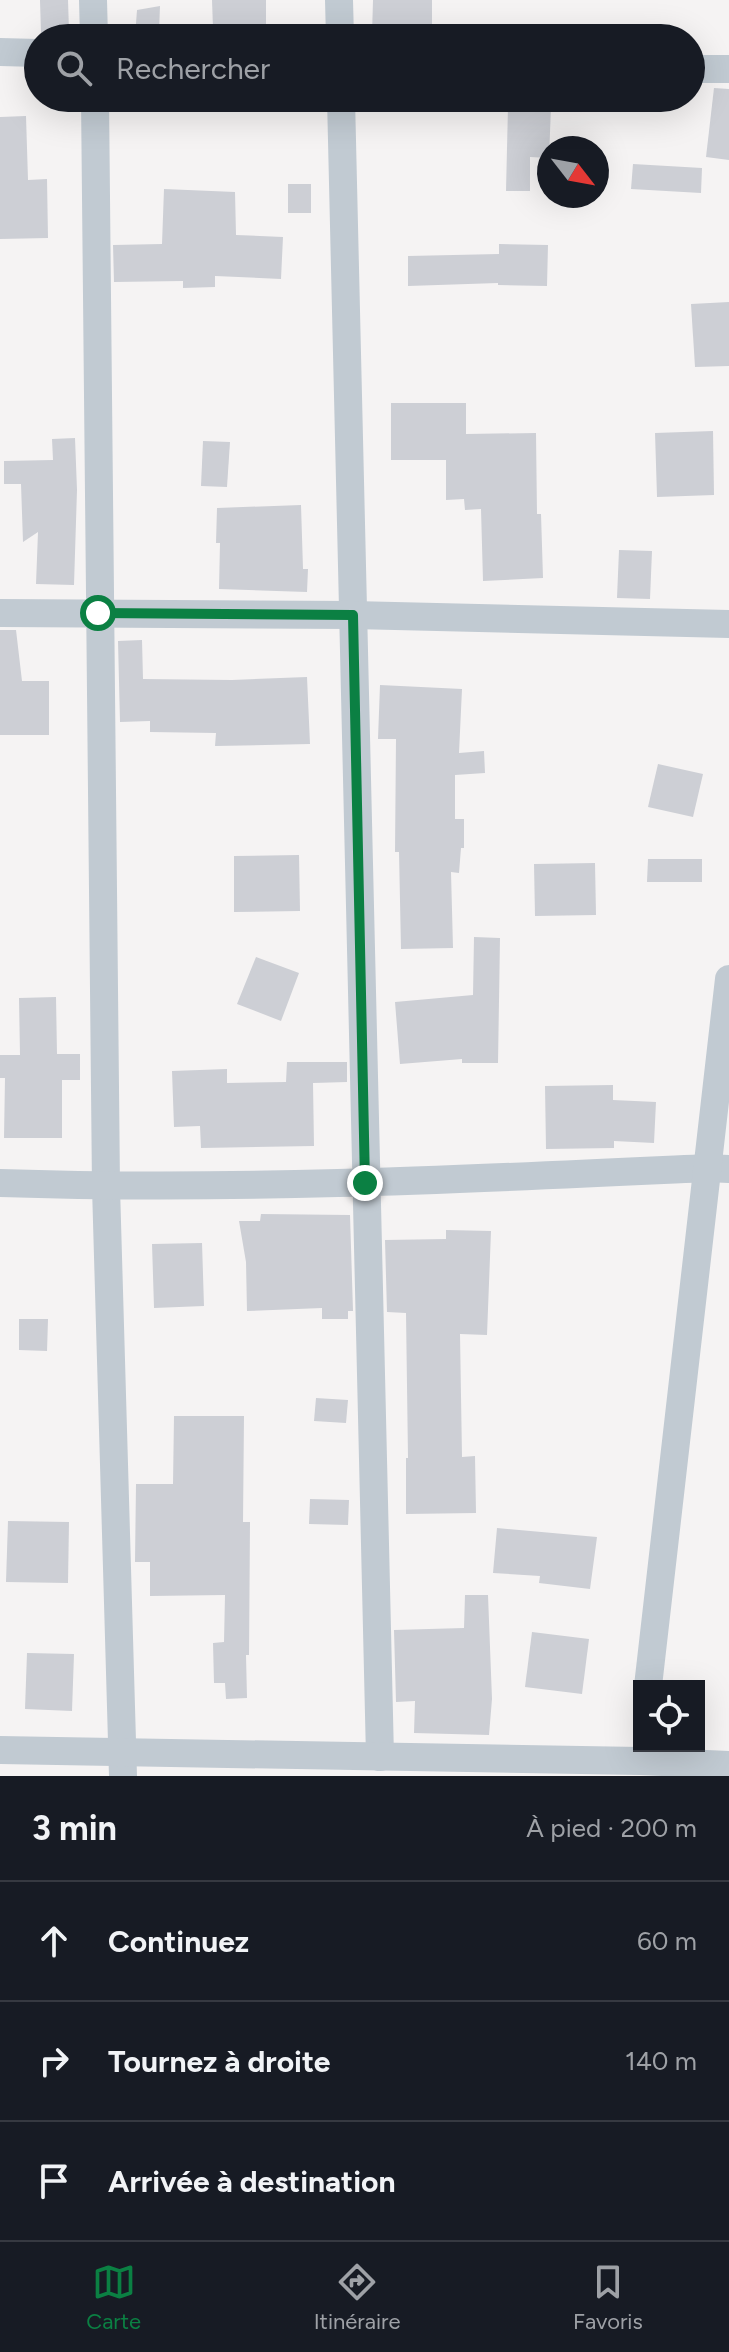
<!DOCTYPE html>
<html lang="fr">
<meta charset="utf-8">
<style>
:root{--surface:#171b24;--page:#242831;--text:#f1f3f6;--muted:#9ea1a6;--line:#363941;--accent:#0b8043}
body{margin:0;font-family:Figtree,sans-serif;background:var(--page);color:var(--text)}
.controls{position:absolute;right:24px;bottom:24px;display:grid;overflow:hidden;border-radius:0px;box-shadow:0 8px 32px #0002}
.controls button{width:72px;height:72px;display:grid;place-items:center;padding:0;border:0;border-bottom:2px solid var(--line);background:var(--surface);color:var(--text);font:40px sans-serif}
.compass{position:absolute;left:537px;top:136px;width:72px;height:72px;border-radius:50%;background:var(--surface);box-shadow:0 8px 32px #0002;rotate:121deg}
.stop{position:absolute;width:24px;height:24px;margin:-18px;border:6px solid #0b8043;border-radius:50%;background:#fff}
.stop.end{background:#0b8043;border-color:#fff;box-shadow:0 2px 8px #0008}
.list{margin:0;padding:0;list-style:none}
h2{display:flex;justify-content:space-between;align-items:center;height:104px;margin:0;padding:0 32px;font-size:34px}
h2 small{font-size:26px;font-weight:400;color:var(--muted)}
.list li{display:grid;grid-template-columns:52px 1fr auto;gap:24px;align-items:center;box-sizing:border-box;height:120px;padding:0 32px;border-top:2px solid var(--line)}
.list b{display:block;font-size:30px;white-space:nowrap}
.list em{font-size:26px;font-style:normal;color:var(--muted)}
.icon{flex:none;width:44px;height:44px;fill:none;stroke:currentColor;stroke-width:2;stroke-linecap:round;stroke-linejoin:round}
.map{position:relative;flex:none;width:729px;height:1776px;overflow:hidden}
.search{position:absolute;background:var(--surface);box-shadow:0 8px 32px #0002;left:24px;right:24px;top:24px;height:88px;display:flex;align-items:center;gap:20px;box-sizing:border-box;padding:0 28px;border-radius:44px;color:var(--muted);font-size:30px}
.sheet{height:464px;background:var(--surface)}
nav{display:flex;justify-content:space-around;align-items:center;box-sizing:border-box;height:112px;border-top:2px solid var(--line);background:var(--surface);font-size:22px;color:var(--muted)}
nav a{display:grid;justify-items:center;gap:4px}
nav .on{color:var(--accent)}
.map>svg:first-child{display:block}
.building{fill:#cdcfd5}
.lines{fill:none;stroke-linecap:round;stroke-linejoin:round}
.street{stroke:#c1cad2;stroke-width:28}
.route{stroke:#0b8043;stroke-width:10}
</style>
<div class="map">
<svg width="729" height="1776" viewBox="0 0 729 1776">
<rect width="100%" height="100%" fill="#f5f3f3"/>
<!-- building -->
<g class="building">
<polygon points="40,0 68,0 69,32 41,33"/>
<polygon points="212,0 266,0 266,27 213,28"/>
<polygon points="373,0 432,0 432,35 372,35"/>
<polygon points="160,6 159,31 135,37 137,10"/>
<polygon points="714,88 729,89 729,160 706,157"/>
<polygon points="508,106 551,107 549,158 530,157 530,191 506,191"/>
<polygon points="26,116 28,180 47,179 48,238 0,239 0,117"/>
<polygon points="633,164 702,168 701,193 631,189"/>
<rect x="288" y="184" width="23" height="29"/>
<polygon points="164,189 235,192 236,235 283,237 281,279 215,276 215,287 183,288 183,281 114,282 113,245 162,244"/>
<polygon points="499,244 548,245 547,286 498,285 498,283 408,286 408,256 499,254"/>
<polygon points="729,302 729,366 695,367 691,304"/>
<polygon points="391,403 466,403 466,434 536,433 537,514 541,514 543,578 483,581 481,509 465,510 464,499 446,500 446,460 391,460"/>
<polygon points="713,431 714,495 657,497 655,433"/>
<polygon points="75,438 77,490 74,585 36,584 38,532 23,542 21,484 4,484 4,461 53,460 52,439"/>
<polygon points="203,441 230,442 227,487 201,486"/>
<polygon points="301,505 303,569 308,569 307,592 219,589 220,543 216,543 217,508"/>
<polygon points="619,550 652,551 650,599 617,598"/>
<polygon points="0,630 16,630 22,681 49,681 49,735 0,735"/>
<polygon points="142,640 143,679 232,680 307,677 310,744 215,746 216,733 150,732 150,721 120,722 118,641"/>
<polygon points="380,685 462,689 459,753 484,751 485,773 455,775 455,819 464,819 464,848 461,848 459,873 451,872 453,948 401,949 399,852 395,852 396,739 378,739"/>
<polygon points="658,764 703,774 693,817 648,807"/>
<polygon points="299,855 300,911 234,912 234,856"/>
<polygon points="648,859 702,859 702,882 647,882"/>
<polygon points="595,863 596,915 535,916 534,864"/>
<polygon points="474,937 500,938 498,1063 462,1063 462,1059 400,1064 395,1002 473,995"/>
<polygon points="256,957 299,973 281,1021 237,1004"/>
<polygon points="56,997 57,1054 80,1054 80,1080 62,1080 62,1138 4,1138 5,1078 0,1078 0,1055 20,1055 19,998"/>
<polygon points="287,1062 347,1062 347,1082 313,1083 314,1146 201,1148 200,1126 174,1127 172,1071 227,1069 227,1083 286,1082"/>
<polygon points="613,1085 613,1100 656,1102 654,1143 614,1141 614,1148 546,1149 545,1086"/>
<polygon points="261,1214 350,1215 353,1311 348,1311 348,1319 322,1319 322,1308 247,1311 246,1262 239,1221 260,1221"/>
<polygon points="446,1230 491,1231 487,1335 460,1334 462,1457 475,1456 476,1513 406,1514 406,1458 408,1458 406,1313 387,1312 385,1240 446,1239"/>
<polygon points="202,1243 204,1306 154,1308 152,1244"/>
<polygon points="19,1319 48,1319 47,1351 19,1350"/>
<polygon points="316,1398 348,1400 346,1423 314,1421"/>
<polygon points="174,1416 244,1416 243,1522 250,1522 249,1655 246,1655 247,1698 226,1699 225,1683 214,1683 213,1643 224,1642 225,1595 150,1596 150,1562 135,1562 136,1484 173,1484"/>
<polygon points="310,1499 349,1500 348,1525 309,1524"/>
<polygon points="8,1521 69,1522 68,1583 6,1582"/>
<polygon points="497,1528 597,1537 590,1589 539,1583 540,1576 493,1573"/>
<polygon points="465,1595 488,1595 492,1699 489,1735 414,1733 415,1701 396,1702 394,1630 464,1628"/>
<polygon points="532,1632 589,1639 582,1694 525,1687"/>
<polygon points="27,1653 74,1654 72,1711 25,1709"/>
</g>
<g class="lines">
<!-- street -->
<g class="street">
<polyline points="93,0 94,38"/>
<polyline points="339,0 340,38"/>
<polyline points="0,52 38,53"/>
<polyline points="691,69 729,69"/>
<polyline points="95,98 106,1187 123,1776"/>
<polyline points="341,98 380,1757"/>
<polyline points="0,613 353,615 729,624"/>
<path d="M0,1183c236,8 472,-4 707,-15l22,1"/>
<polyline points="648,1686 729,979"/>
<polyline points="0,1750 640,1761 729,1765"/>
</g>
</g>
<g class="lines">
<!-- route -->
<polyline class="route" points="98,613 353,615 365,1183"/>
</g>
</svg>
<div class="controls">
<button><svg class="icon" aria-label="locate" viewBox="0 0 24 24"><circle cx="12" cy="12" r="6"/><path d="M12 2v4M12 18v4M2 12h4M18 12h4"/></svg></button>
</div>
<svg class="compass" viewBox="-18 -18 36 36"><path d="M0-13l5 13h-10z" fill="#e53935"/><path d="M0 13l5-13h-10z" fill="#9ea1a6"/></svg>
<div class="stop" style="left:98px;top:613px"></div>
<div class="stop end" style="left:365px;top:1183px"></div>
<div class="search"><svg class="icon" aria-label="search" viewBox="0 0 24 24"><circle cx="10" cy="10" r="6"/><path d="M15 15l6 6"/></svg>Rechercher</div>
</div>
<section class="sheet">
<h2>3 min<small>À pied · 200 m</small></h2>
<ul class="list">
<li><svg class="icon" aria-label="ahead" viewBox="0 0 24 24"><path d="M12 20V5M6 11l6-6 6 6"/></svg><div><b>Continuez</b></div><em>60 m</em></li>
<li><svg class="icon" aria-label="right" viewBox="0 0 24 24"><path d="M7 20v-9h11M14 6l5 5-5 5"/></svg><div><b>Tournez à droite</b></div><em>140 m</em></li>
<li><svg class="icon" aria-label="arrive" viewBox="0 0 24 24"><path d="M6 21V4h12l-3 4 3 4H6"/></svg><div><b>Arrivée à destination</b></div></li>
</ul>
</section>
<nav>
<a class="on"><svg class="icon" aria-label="map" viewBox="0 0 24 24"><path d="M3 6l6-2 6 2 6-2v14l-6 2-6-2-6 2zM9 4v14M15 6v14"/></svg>Carte</a>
<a><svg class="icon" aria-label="directions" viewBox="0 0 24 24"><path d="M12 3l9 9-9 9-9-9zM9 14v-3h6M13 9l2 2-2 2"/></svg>Itinéraire</a>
<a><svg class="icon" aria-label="saved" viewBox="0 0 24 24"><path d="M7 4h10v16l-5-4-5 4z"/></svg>Favoris</a>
</nav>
